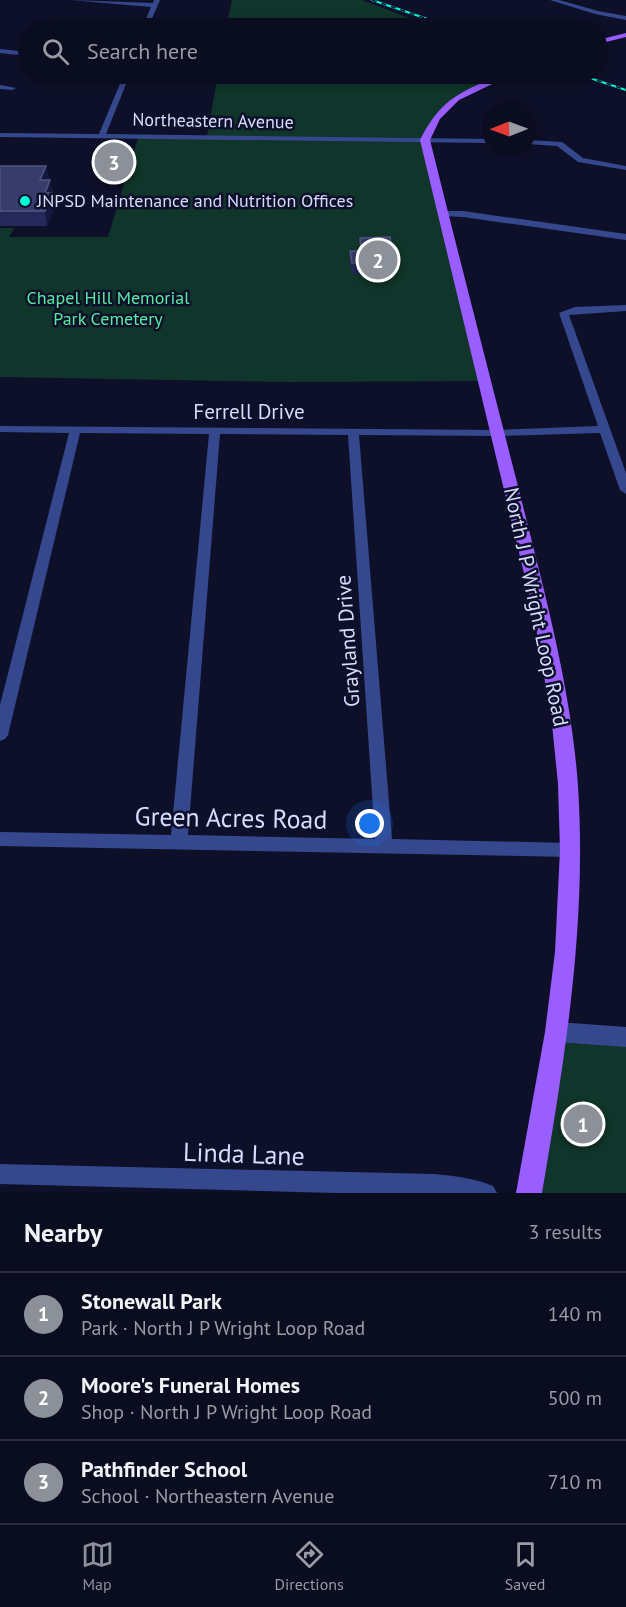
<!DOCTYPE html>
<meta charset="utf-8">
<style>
:root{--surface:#0a0c20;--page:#131529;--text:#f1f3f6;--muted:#999ba5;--line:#2a2c3e;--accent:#8c9099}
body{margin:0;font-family:"PT Sans",sans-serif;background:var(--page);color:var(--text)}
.compass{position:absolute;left:482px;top:102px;width:54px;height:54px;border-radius:50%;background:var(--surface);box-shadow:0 3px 9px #0003;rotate:269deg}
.you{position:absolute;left:370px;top:824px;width:21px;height:21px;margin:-15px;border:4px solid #fff;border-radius:50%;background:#1a73e8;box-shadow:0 0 0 9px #1a73e833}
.badge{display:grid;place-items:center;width:39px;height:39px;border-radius:50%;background:var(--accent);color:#fff;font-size:20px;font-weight:700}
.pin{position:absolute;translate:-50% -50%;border:3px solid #fff;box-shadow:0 2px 6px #0006}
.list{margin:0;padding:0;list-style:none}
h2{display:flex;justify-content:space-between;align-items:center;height:78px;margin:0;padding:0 24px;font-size:26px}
h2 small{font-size:20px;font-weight:400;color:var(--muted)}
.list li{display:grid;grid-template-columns:39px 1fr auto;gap:18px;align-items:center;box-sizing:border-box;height:84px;padding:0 24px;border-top:2px solid var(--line)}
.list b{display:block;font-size:22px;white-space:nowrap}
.list p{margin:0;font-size:20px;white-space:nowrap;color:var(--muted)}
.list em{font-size:20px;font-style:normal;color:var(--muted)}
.icon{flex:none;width:33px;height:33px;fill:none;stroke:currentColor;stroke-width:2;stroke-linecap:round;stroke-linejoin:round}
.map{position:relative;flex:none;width:626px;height:1193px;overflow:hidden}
.search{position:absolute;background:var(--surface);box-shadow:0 3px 9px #0003;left:18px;right:18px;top:18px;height:66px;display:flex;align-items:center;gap:15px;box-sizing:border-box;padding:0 21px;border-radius:33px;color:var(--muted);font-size:22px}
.sheet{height:330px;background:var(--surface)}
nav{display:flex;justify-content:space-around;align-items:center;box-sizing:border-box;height:84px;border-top:2px solid var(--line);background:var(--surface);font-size:16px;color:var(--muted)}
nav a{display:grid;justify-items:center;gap:3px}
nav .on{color:var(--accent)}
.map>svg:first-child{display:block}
.green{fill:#10352a}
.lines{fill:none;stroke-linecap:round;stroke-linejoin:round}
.minor{fill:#35488d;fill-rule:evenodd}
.major{fill:#9a5eff;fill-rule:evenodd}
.rail-casing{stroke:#03ffd8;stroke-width:2}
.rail{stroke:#0e102a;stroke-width:1.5;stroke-dasharray:5;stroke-linecap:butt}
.wall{fill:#252959}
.shaded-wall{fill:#14173f}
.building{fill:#383c6b;stroke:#515582;stroke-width:1.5}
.poi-dot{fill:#03ffd8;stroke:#0e102a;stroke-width:2}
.labels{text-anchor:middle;stroke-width:5;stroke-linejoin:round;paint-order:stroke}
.far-street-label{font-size:18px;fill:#d7dcff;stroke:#0e102a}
.far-poi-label{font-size:18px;fill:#d7dcff;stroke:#0e102a;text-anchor:start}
.far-park-label{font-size:18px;fill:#57eba0;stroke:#0e102a}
.street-label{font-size:21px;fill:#d7dcff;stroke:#0e102a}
.near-street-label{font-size:26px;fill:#d7dcff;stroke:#0e102a}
</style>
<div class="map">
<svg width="626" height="1193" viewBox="0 0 626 1193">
<rect width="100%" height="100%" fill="#0e102a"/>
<!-- green -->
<g class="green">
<polygon points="232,0 362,0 435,28 226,28"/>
<polygon points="218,74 509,74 492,79 443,110 426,140 486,381 289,382 0,377 0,228 14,228 9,237 108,237 139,135 207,136"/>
<polygon points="557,1032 626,1037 626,1193 529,1193"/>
</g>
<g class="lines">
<!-- minor -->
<g class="minor">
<polygon points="70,0 153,3 154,0 160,0 148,28 142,28 151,7"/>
<polygon points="550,0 559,0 598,11 626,16 626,20 595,14"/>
<polygon points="40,22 86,26 89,28 38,25"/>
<polygon points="0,49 28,52 28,56 0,53"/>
<polygon points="124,74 130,74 106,134 491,139 491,143 0,137 0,133 99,134"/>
<polygon points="0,85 16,88 12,90 0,89"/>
<polygon points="527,140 562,142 583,158 626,166 626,170 578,162 557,146 527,144"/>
<polygon points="445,211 463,211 626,234 626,240 463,217 442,216 441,214"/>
<path d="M626,305v6l-57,4 57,158v21l-6,-4 -20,-57 -102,3 -139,-1 33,404 178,4 6,2 2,5 -2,5 -6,2 -570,-11v-14l171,3 38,-401 -129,-1 -72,302 -3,4 -5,2v-36l69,-272 -69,-1v-6l498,4 100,-4 -39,-113 16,-6zM220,434l128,1 27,404 -187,-4z"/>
<polygon points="557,1022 626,1027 626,1047 557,1042 550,1039 547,1032 550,1025"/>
<path d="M0,1164l434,10c20,2 40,4 59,12l4,7h-161l-336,-9z"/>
</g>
<!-- major -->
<g class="major">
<polygon points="626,33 626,37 598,44 598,40"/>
<path d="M503,74h10l-54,26 -19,19 -10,21c29,117 59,233 89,350 24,97 52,196 59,296 9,139 -13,271 -36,407h-26l29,-161 10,-80 5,-102 -2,-66 -6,-60 -18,-109 -114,-475c22,-43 41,-48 83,-66z"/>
</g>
<!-- rail casing -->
<g class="rail-casing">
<g id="rail">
<polyline points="372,0 454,28"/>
<polyline points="578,74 626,90"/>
</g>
</g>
<!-- rail -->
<use href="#rail" class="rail"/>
</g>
<!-- wall -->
<g class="wall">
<polygon points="0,166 46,166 49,180 53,194 52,196 54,208 47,226 0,226"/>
<polygon points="360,238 394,262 394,274 352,274 350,262 350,251 360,251"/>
</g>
<!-- shaded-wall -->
<g class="shaded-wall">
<polygon points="46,166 49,181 40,180"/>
<polygon points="50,180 54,208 47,226 45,211 45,193"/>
</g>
<!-- building -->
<g class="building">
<polygon points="0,166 46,166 40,180 50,180 45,193 52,193 45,211 0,211"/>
<polygon points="390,237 394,262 352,263 350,251 361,251 360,238"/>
</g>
<!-- markers -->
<circle class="poi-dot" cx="25" cy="201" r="6"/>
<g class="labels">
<!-- far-street labels -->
<g class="far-street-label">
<text transform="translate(213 121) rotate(1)" y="6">Northeastern Avenue</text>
</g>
<!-- far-poi labels -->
<g class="far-poi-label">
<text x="37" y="207">JNPSD Maintenance and Nutrition Offices</text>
</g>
<!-- far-park labels -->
<g class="far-park-label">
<text x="108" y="304">Chapel Hill Memorial<tspan x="108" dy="21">Park Cemetery</tspan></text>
</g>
<!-- street labels -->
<g class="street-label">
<text x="249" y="419">Ferrell Drive</text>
<text transform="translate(536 607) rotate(78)" y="7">North J P Wright Loop Road</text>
<text transform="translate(348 641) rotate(-94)" y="7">Grayland Drive</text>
</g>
<!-- near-street labels -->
<g class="near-street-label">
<text transform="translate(231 818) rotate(1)" y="9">Green Acres Road</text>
<text transform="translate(244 1154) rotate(2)" y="9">Linda Lane</text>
</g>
</g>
</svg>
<svg class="compass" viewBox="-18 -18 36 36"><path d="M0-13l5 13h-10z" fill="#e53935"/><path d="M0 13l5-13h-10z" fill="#999ba5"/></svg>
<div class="you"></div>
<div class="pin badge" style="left:583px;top:1124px">1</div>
<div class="pin badge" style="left:378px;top:260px">2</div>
<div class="pin badge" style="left:114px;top:162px">3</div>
<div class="search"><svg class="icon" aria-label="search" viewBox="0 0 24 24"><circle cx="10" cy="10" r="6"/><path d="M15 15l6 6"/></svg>Search here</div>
</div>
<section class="sheet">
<h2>Nearby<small>3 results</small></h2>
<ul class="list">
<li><span class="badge">1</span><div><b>Stonewall Park</b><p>Park · North J P Wright Loop Road</p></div><em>140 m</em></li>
<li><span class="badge">2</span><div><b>Moore's Funeral Homes</b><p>Shop · North J P Wright Loop Road</p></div><em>500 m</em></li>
<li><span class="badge">3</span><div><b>Pathfinder School</b><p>School · Northeastern Avenue</p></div><em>710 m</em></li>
</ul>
</section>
<nav>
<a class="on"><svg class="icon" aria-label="map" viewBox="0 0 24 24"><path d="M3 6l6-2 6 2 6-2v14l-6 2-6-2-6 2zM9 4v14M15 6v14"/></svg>Map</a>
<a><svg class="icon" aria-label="directions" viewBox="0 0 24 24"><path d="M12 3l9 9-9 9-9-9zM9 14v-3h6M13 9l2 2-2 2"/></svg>Directions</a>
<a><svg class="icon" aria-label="saved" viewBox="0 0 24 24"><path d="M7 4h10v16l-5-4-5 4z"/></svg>Saved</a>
</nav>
